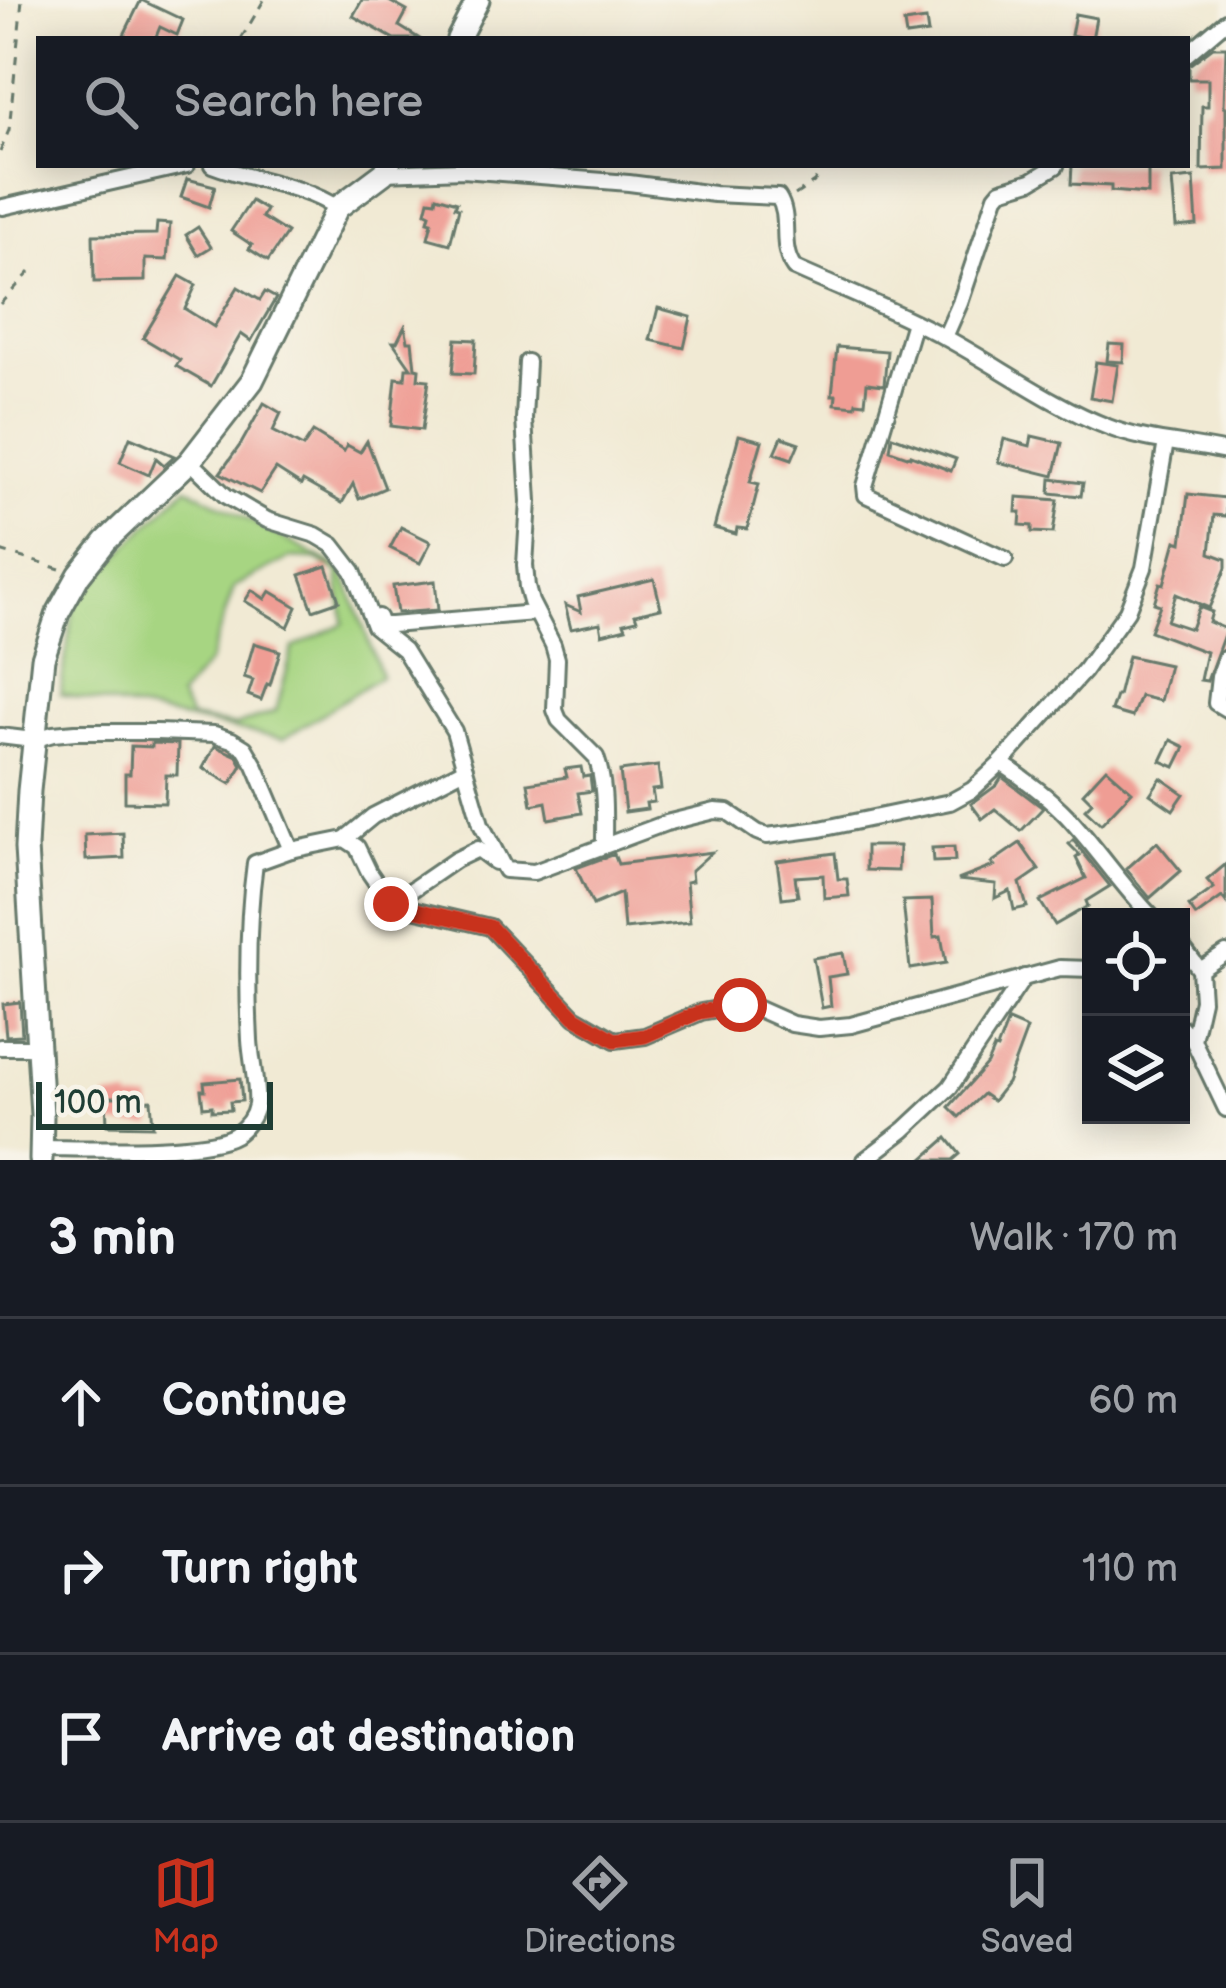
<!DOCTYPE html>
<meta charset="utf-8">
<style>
:root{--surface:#171b24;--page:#20242c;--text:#f1f3f6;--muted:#9ea1a6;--line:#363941;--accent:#c8321e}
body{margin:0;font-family:"Balsamiq Sans",sans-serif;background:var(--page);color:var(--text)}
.controls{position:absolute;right:36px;bottom:36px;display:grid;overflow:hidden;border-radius:0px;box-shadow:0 6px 30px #0003}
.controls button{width:108px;height:108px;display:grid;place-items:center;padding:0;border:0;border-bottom:3px solid var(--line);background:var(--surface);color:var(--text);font:60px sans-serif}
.scale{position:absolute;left:36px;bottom:30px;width:237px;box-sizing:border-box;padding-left:12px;border:6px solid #1f3d34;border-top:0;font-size:33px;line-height:42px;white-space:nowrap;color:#1f3d34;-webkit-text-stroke:9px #f7f3e8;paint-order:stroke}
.stop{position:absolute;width:36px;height:36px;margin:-27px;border:9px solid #c8321e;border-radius:50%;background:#fff}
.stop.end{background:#c8321e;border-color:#fff;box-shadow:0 3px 12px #0008}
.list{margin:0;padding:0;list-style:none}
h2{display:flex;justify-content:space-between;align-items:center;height:156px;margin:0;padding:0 48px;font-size:51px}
h2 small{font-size:39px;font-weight:400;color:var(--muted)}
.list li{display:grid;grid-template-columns:78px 1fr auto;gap:36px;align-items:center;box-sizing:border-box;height:168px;padding:0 48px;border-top:3px solid var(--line)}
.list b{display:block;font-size:45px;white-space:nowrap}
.list em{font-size:39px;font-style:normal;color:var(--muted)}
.icon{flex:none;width:66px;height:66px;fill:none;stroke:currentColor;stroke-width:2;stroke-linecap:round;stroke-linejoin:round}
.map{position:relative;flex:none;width:1226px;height:1160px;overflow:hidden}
.search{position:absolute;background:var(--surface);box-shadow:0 6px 30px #0003;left:36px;right:36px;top:36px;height:132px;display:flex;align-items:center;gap:30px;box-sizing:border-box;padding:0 42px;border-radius:0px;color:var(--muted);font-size:45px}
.sheet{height:660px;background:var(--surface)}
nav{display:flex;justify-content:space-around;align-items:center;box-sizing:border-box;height:168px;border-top:3px solid var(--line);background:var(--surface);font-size:33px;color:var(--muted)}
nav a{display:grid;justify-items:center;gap:6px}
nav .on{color:var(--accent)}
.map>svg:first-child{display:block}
.green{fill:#a7d582;stroke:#63895b;stroke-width:3;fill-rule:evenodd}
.building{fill:#ef9d94}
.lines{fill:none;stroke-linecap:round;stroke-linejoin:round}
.street-casing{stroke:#687a6c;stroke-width:20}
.secondary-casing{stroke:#687a6c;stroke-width:27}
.path{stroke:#687a6c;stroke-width:3;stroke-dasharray:9 9;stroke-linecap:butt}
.street{stroke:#fff;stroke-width:14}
.secondary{stroke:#fff;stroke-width:21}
.route{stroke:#c8321e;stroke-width:15}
</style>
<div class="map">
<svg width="1226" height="1160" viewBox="0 0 1226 1160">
<rect width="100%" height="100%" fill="#f7f3e8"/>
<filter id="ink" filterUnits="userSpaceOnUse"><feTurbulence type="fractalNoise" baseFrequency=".00833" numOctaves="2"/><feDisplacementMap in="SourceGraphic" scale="24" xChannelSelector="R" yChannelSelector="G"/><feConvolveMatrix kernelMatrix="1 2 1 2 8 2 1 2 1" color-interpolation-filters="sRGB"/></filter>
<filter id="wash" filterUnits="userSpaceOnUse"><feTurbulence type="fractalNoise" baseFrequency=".004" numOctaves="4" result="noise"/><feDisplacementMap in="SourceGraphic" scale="48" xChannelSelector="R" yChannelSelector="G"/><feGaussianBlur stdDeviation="2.7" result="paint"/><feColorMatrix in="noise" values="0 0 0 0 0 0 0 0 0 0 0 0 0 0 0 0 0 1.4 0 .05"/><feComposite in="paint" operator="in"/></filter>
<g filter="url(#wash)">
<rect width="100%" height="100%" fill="#f1ead4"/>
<!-- green -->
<path class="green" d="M187,487l156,83 38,106 -98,63 -223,-45 14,-89 57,-63zM290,558l26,1 22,13 6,51 -51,25 -17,63 -40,15 -46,-8 -11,-21 30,-35 25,-75z"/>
<g id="blocks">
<!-- building -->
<g class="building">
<polygon points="141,0 183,20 177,35 160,27 155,39 122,39"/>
<polygon points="362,0 387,0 407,11 399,26 420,39 394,39 353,16"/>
<polygon points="1075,14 1096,18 1092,39 1071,35"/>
<polygon points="926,20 928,33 906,36 904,23"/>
<polygon points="1213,47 1226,47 1224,106 1226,107 1226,169 1201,170 1202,106 1208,106 1208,79 1189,79 1189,65"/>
<polygon points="1072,165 1148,165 1148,194 1111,191 1111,186 1071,184"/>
<polygon points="1194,178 1197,225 1176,227 1172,180"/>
<polygon points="187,179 215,186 209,207 181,197"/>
<polygon points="437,196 457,202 455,207 459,208 450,244 428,238 432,222 428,221 430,214 426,212 429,200 436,201"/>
<polygon points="251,201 266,210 262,217 287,233 268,261 249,249 252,245 231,231"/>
<polygon points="157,223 170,224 167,260 145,259 145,281 94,282 93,235 156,234"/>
<polygon points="198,227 211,247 198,255 186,235"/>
<polygon points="180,276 196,285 185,309 214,327 238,287 260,300 265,292 276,298 251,341 241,334 211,386 176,366 180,360 143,338"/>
<polygon points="658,308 691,317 684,348 650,340"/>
<polygon points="405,326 408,341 412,341 415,368 419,369 418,379 429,380 422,430 391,426 396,378 405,379 406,368 411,368 393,342 397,342"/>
<polygon points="456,339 476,340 474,374 453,373"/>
<polygon points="1109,344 1124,345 1123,362 1107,361"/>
<polygon points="837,347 887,351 884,385 867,383 865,403 856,402 855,406 835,404 836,395 832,395"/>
<polygon points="1096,362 1118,365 1112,401 1090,397"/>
<polygon points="264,403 281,413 273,431 303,447 313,432 344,451 347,445 360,452 367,441 385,488 359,499 353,484 342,503 303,481 301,485 276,469 260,493 220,473 241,444"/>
<polygon points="739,435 762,441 750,482 759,484 751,515 747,529 737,528 736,534 714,528"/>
<polygon points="892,436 956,459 951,471 911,455 910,457 890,450"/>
<polygon points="1032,436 1062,443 1054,476 998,462 1004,439 1030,446"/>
<polygon points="130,437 142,442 174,456 164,465 156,458 149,475 120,462"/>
<polygon points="782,437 799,443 792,459 775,453"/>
<polygon points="1051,479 1083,483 1081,496 1050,493"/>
<polygon points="1188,494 1226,498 1226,516 1214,515 1210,553 1226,559 1226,568 1209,608 1176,594 1167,621 1191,629 1199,607 1212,612 1209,622 1226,629 1207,681 1200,680 1206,652 1150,631 1160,605 1154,603 1160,583 1164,584 1176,541 1182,543"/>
<polygon points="1017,497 1058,500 1053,533 1032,532 1032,526 1020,525 1021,512 1016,512"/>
<polygon points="401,527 431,542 420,563 390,548"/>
<polygon points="327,566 339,601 313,610 300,575"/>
<polygon points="654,579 661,608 635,614 637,620 624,623 626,628 602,634 600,623 571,629 565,605 581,612 578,597"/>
<polygon points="435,581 438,610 397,613 393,586"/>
<polygon points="252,590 265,599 270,591 297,607 288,627 245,601"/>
<polygon points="254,643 280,651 270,685 267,684 261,700 248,695 253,680 244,677"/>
<polygon points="1128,656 1169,665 1160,701 1140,696 1132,717 1111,711 1116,696 1118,696"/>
<polygon points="1171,740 1185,747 1175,767 1161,761"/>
<polygon points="152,743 178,744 177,775 166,775 165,803 125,802 125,774 130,774 131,746 152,747"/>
<polygon points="215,746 237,756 242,765 231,784 203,768"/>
<polygon points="658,766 661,789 652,790 654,802 646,803 647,809 625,812 620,771"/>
<polygon points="581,767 583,777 590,776 592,791 578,793 582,813 549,819 546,802 532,805 528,783 567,777 565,769"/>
<polygon points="1106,768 1132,791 1101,824 1085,809 1092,802 1083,793"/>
<polygon points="1002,777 1043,808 1021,831 995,809 982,819 971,804 997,785"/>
<polygon points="1161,778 1184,794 1173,810 1150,794"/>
<polygon points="123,833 124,858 86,860 85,835"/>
<polygon points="1073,840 1110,886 1086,901 1088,906 1055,925 1040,901 1086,878 1076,858 1080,855 1069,844"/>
<polygon points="1157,842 1181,871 1150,898 1126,869"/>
<polygon points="1020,843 1039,870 1020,883 1027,907 1014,910 1010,891 995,898 996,884 958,880 994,866 991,863"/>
<polygon points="866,846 899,846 898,871 866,870"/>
<polygon points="954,847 955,861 933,862 932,848"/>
<polygon points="712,852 691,871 692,881 686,882 690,922 624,929 621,893 593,905 576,868 614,854 618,864"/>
<polygon points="835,853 838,879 847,879 849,896 824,898 823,875 795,877 798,896 782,898 777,861"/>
<polygon points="1226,864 1226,902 1222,897 1196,916 1189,906 1214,888 1207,880"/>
<polygon points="932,900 934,937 941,936 946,963 910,969 903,901"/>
<polygon points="843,953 847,974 828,977 831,1006 822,1008 813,958"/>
<polygon points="20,1002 22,1035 6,1036 3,1004"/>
<polygon points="1008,1021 1027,1029 1007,1083 993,1101 983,1094 959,1117 949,1107 987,1064 994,1048 997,1049"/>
<polygon points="240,1079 242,1101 230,1102 231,1110 212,1111 212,1106 203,1107 201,1090 205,1090 204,1082"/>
<polygon points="106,1097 131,1097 131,1101 151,1100 153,1126 107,1125"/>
<polygon points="947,1138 960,1154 953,1160 922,1160"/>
</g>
</g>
</g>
<g filter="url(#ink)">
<use href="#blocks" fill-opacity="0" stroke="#687a6c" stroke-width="3"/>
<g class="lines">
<!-- street casing -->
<g class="street-casing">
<g id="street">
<polyline points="1187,54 1226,21"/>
<path d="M212,165c41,16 89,19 125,43"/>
<path d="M384,173l79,-3 166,13 85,11 64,3c14,21 0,49 16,71 51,23 103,43 152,70 54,29 105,67 162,89 38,15 79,16 118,25"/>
<polyline points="3,207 187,165"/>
<polyline points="914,322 865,486 866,495 1005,559"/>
<polyline points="945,337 960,303 996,196 1001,190 1031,181 1056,166"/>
<path d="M527,362l-3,57 5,82 -4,64 2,22 4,15 22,43 4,14 -2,51 4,10 37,37c10,27 8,58 8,88"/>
<polyline points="190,461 226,496 267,520 316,535 333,545 353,571 374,626 404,650 454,731 481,824 505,870 534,872 666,823 715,811 728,812 757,832 767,836 820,829 950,802 972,790 1001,763 1084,671 1127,611 1144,568 1166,442"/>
<polyline points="378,617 381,625 391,625 535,613"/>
<polyline points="1226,658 1219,677 1216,703 1226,709"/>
<polyline points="0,736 33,740 53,734 75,732 157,732 214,734 232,740 245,748 255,765 291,850"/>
<path d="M1001,763c24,16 46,32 66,53 30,32 54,69 85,101"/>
<polyline points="345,839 373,816 465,769"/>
<polyline points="391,904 490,927 575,1017 615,1040 645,1036 701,1012 740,1005 756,1008 792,1024 819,1028 851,1025 1060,968 1091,969"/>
<polyline points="1181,945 1200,970 1202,1000 1193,1040"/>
<polyline points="1200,970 1226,953"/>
<polyline points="1181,1027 1193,1040 1226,1109"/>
<polyline points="0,1047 39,1047"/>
<path d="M41,1148c40,0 164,5 194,-13 10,-7 19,-18 21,-30 2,-17 -5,-46 -6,-65 -3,-58 -3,-119 5,-177l36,-13 54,-11 12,8 12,25 22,32 64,-44 23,-11 17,13"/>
<polyline points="865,1160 904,1130 950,1087 1024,977"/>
</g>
</g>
<!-- secondary casing -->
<g class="secondary-casing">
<g id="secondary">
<polyline points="458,39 478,0"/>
<polyline points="41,1160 42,1115 26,848 29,791 43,658 58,613 79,575 106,541 190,461 252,381 337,208 384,173 389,165"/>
</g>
</g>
<!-- path -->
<g class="path">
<polyline points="241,39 264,0"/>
<polyline points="0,152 9,130 22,0"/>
<polyline points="795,195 814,182 825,165"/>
<polyline points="0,304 30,272"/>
<polyline points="0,551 60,569"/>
</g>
<!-- street -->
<use href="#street" class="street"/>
<!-- secondary -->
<use href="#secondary" class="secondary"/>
</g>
</g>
<g class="lines" filter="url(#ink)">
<!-- route -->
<polyline class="route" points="391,904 490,927 575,1017 615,1040 645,1036 700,1012 740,1005"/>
</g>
</svg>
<div class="controls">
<button><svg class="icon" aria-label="locate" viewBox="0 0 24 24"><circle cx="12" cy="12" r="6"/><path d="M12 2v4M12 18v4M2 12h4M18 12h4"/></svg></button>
<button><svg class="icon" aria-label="layers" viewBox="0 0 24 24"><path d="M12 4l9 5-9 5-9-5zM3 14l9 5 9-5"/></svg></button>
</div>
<div class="scale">100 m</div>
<div class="stop" style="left:740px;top:1005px"></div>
<div class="stop end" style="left:391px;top:904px"></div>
<div class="search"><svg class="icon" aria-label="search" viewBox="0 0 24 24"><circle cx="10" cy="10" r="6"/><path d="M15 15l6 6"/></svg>Search here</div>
</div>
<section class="sheet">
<h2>3 min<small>Walk · 170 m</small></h2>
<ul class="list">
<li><svg class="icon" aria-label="ahead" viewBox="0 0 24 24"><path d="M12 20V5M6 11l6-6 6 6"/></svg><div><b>Continue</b></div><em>60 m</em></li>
<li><svg class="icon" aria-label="right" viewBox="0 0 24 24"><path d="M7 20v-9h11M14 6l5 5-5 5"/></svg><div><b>Turn right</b></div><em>110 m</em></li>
<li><svg class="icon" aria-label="arrive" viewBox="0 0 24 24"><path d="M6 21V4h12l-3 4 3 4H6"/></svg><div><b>Arrive at destination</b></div></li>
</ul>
</section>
<nav>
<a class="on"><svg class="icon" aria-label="map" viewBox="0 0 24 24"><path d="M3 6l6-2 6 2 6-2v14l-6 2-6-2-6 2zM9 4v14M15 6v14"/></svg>Map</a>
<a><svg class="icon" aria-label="directions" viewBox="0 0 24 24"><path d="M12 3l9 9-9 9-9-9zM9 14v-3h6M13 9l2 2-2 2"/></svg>Directions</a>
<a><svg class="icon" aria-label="saved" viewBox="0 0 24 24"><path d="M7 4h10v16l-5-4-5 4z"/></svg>Saved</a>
</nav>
